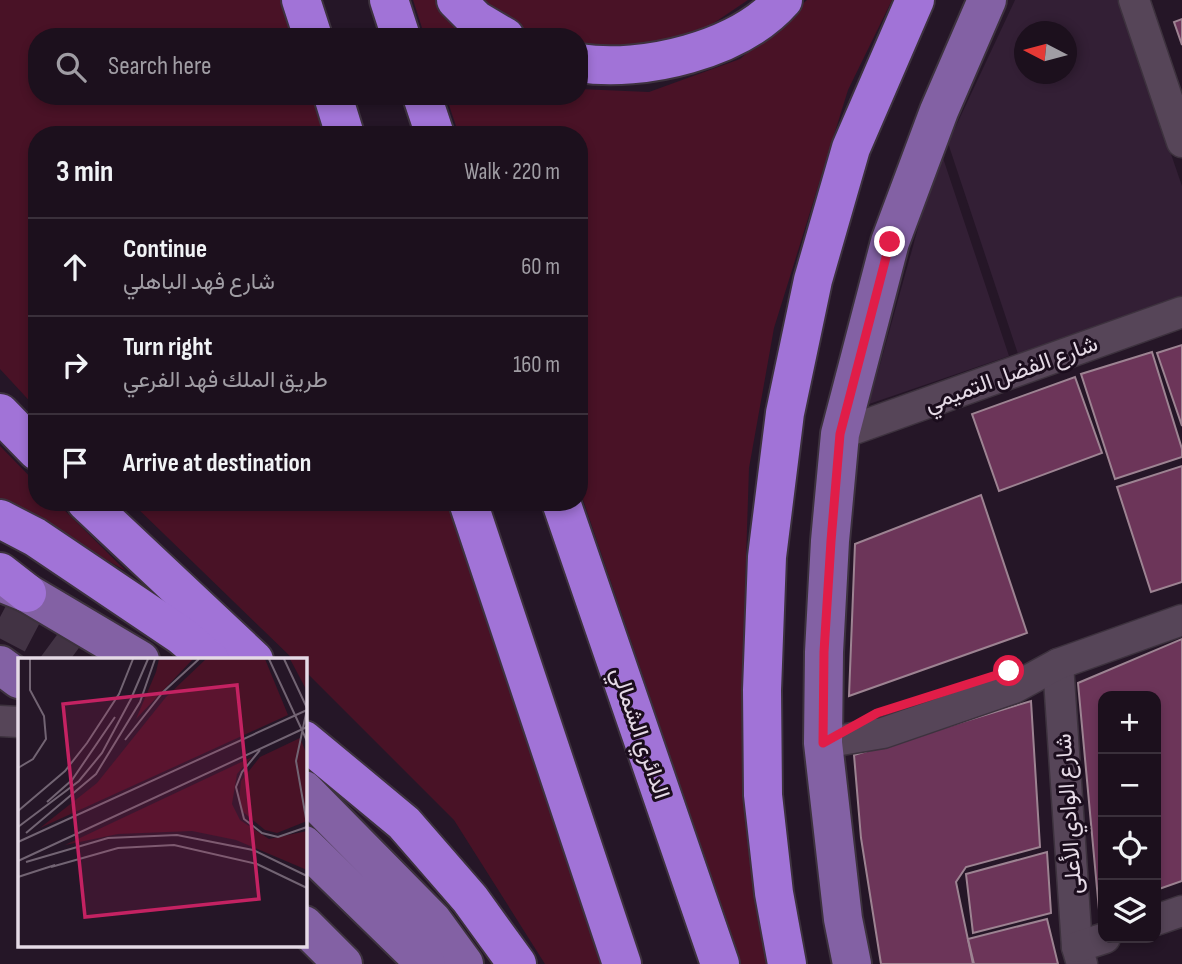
<!DOCTYPE html>
<meta charset="utf-8">
<style>
:root{--surface:#1c101d;--page:#251926;--text:#f1f3f6;--muted:#a09da4;--line:#3a303b}
body{margin:0;font-family:"Sofia Sans Condensed",Vazirmatn,sans-serif;background:var(--page);color:var(--text)}
.controls{position:absolute;right:21px;bottom:21px;display:grid;overflow:hidden;border-radius:14px;box-shadow:0 4px 10px #0003}
.controls button{width:63px;height:63px;display:grid;place-items:center;padding:0;border:0;border-bottom:2px solid var(--line);background:var(--surface);color:var(--text);font:35px sans-serif}
.compass{position:absolute;left:1014px;top:21px;width:63px;height:63px;border-radius:50%;background:var(--surface);box-shadow:0 4px 10px #0003;rotate:276deg}
.stop{position:absolute;width:21px;height:21px;margin:-16px;border:5px solid #e11d48;border-radius:50%;background:#fff}
.stop.end{background:#e11d48;border-color:#fff;box-shadow:0 2px 7px #0008}
.list{margin:0;padding:0;list-style:none}
h2{display:flex;justify-content:space-between;align-items:center;height:91px;margin:0;padding:0 28px;font-size:30px}
h2 small{font-size:23px;font-weight:400;color:var(--muted)}
.list li{display:grid;grid-template-columns:46px 1fr auto;gap:21px;align-items:center;box-sizing:border-box;height:98px;padding:0 28px;border-top:2px solid var(--line)}
.list b{display:block;font-size:26px;white-space:nowrap}
.list p{margin:0;font-size:23px;white-space:nowrap;color:var(--muted)}
.list em{font-size:23px;font-style:normal;color:var(--muted)}
.icon{flex:none;width:38px;height:38px;fill:none;stroke:currentColor;stroke-width:2;stroke-linecap:round;stroke-linejoin:round}
.map{position:relative;flex:none;width:1182px;height:964px;overflow:hidden}
.search{position:absolute;background:var(--surface);box-shadow:0 4px 10px #0003;left:28px;top:28px;width:560px;height:77px;display:flex;align-items:center;gap:18px;box-sizing:border-box;padding:0 24px;border-radius:28px;color:var(--muted);font-size:26px}
.panel{position:absolute;background:var(--surface);box-shadow:0 4px 10px #0003;left:28px;top:126px;width:560px;height:385px;border-radius:28px}
.map>svg:first-child{display:block}
.built{fill:#331f35;fill-rule:evenodd}
.green{fill:#491226}
.building{fill:#6c3559;stroke:#9d8392;stroke-width:2}
.lines{fill:none;stroke-linecap:round;stroke-linejoin:round}
.major-tunnel{stroke:#423344;stroke-width:38;stroke-dasharray:38 19;stroke-linecap:butt}
.minor-casing{stroke:#3d323e;stroke-width:33}
.major-casing{stroke:#3d323e;stroke-width:42}
.highway-casing{stroke:#3d323e;stroke-width:42}
.minor{stroke:#564558;stroke-width:30}
.major{stroke:#8361a4;stroke-width:38}
.highway{stroke:#a173d7;stroke-width:38}
.route{stroke:#e11d48;stroke-width:9}
.labels{text-anchor:middle;stroke-width:6;stroke-linejoin:round;paint-order:stroke}
.street-label{font-size:23px;fill:#e5dae6;stroke:#1b0d1d}
.inset-road{fill:none;stroke:#726473;stroke-width:2}
.view{fill:#c42262;fill-opacity:0.15;stroke:#c42262;stroke-width:3.5}
.inset-edge{fill:none;stroke:#e5dae6;stroke-width:3.5}
</style>
<div class="map">
<svg width="1182" height="964" viewBox="0 0 1182 964">
<rect width="100%" height="100%" fill="#251627"/>
<!-- built -->
<g class="built">
<path d="M1015,0h103l64,186v112l-163,59 -71,-214zM1024,32h42v42h-42z"/>
<polygon points="940,149 1009,356 869,404"/>
</g>
<!-- green -->
<g class="green">
<polygon points="0,0 283,0 295,37 37,37 37,96 316,96 329,135 37,135 37,409 0,369"/>
<polygon points="413,0 440,0 474,37 425,37"/>
<path d="M476,0h272l-52,35 -69,18 -48,-11v-5c-50,0 -62,-12 -103,-37z"/>
<polygon points="807,0 892,0 848,90 774,328 749,468 745,591 744,736 752,866 767,964 741,964 579,488 579,135 459,135 446,96 579,96 579,89 649,92 740,59"/>
<polygon points="0,446 37,484 37,502 56,502 126,571 0,500"/>
<polygon points="131,502 454,502 611,964 545,964 454,820 305,671 304,660 293,659"/>
</g>
<!-- building -->
<g class="building">
<polygon points="1182,19 1182,45 1174,22"/>
<polygon points="1182,345 1182,426 1157,353"/>
<polygon points="1152,352 1182,449 1182,457 1115,479 1081,374"/>
<polygon points="1075,377 1102,453 999,491 972,414"/>
<polygon points="1182,466 1182,582 1151,592 1117,487"/>
<polygon points="981,495 1027,633 849,696 855,544"/>
<polygon points="1182,639 1182,881 1156,890 1156,696 1103,696 1103,908 1099,910 1078,683"/>
<polygon points="1031,701 1040,847 966,867 956,882 973,964 881,964 861,838 854,755"/>
<polygon points="1047,852 1051,913 973,933 966,874"/>
<polygon points="1047,919 1058,964 974,964 968,939"/>
</g>
<g class="lines">
<!-- major-tunnel -->
<polyline class="major-tunnel" points="0,617 40,638 70,660"/>
<!-- minor casing -->
<g class="minor-casing">
<g id="minor">
<polyline points="1134,0 1182,142"/>
<polyline points="840,434 1182,312"/>
<polyline points="1058,664 1077,947 1082,964"/>
<polyline points="0,721 19,722"/>
<polyline points="823,743 883,733 1014,688 1058,664 1182,620"/>
<polyline points="1156,920 1182,911"/>
<polyline points="1077,947 1105,938"/>
</g>
</g>
<!-- major casing -->
<g class="major-casing">
<g id="major">
<polyline points="0,582 27,593 140,660"/>
<polyline points="0,665 19,679"/>
<polyline points="304,790 432,920 464,964"/>
<polyline points="304,845 426,964"/>
<polyline points="304,925 343,964"/>
<polyline points="852,964 843,919 823,743 824,652 830,541 840,434 890,242 939,111 987,0"/>
</g>
</g>
<!-- highway casing -->
<g class="highway-casing">
<g id="highway">
<polyline points="301,0 313,37"/>
<polyline points="389,0 401,37"/>
<polyline points="456,0 476,20 505,37"/>
<path d="M579,63c64,10 160,-13 204,-63"/>
<polyline points="333,96 345,135"/>
<polyline points="422,96 435,135"/>
<polyline points="0,413 37,451"/>
<polyline points="86,502 254,660"/>
<polyline points="468,502 622,964"/>
<polyline points="561,502 720,964"/>
<polyline points="0,519 35,537 182,636 210,660"/>
<polyline points="0,572 27,593"/>
<polyline points="304,740 404,823 470,899 517,964"/>
<polyline points="787,964 774,893 763,795 762,690 767,557 785,413 813,280 851,148 915,0"/>
</g>
</g>
<!-- minor -->
<use href="#minor" class="minor"/>
<!-- major -->
<use href="#major" class="major"/>
<!-- highway -->
<use href="#highway" class="highway"/>
</g>
<g class="lines">
<!-- route -->
<polyline class="route" points="890,242 840,434 831,541 824,652 823,743 877,713 1009,671"/>
</g>
<g class="labels">
<!-- street labels -->
<g class="street-label">
<text transform="translate(1011 373) rotate(-20)" y="8">شارع الفضل التميمي</text>
<text transform="translate(641 733) rotate(71)" y="8">الدائري الشمالي</text>
<text transform="translate(1068 814) rotate(-94)" y="8">شارع الوادي الأعلى</text>
</g>
</g>
<!-- overview -->
<g transform="translate(18 658)">
<rect width="289" height="289" fill="#251627"/>
<path d="M141,1h34l-57,60 20,-47zM188,1h59l23,56 -248,113 57,-45 69,-86zM272,1h17v32zM282,80l7,17v66l-30,12 -12,-3 -22,-18 -4,-12 2,-19 19,-24zM234,99l-15,17 -5,30 8,16 29,19 38,-8v39l-71,-30 -44,-9 -74,3 -53,11z" fill="#491226"/>
<path class="inset-road" d="M251,1l38,82M266,1l23,49M112,43l18,-42M289,51l-11,52 11,63M107,82l38,-48 36,-33M242,92l-18,22 -6,15 8,32 18,14 16,4 29,-10M0,110l15,-9 13,-20 -2,-23 -14,-26v-31M29,144l25,-22 43,-63M0,153l47,-40 22,-28 32,-49 14,-35M0,169l61,-46 23,-28 30,-56M8,175l70,-59 44,-72 15,-43M0,184l289,-132M0,203l289,-134M8,204l82,-24 69,-3 76,15 54,26M33,209l67,-19 56,-3 83,19 50,24M0,219l37,-12"/>
<path class="view" d="M219,27l22,214 -174,18 -22,-213z"/>
<rect width="289" height="289" class="inset-edge"/>
</g>
</svg>
<div class="controls">
<button>+</button>
<button>−</button>
<button><svg class="icon" aria-label="locate" viewBox="0 0 24 24"><circle cx="12" cy="12" r="6"/><path d="M12 2v4M12 18v4M2 12h4M18 12h4"/></svg></button>
<button><svg class="icon" aria-label="layers" viewBox="0 0 24 24"><path d="M12 4l9 5-9 5-9-5zM3 14l9 5 9-5"/></svg></button>
</div>
<svg class="compass" viewBox="-18 -18 36 36"><path d="M0-13l5 13h-10z" fill="#e53935"/><path d="M0 13l5-13h-10z" fill="#a09da4"/></svg>
<div class="stop" style="left:1009px;top:671px"></div>
<div class="stop end" style="left:890px;top:242px"></div>
<div class="search"><svg class="icon" aria-label="search" viewBox="0 0 24 24"><circle cx="10" cy="10" r="6"/><path d="M15 15l6 6"/></svg>Search here</div>
<section class="panel">
<h2>3 min<small>Walk · 220 m</small></h2>
<ul class="list">
<li><svg class="icon" aria-label="ahead" viewBox="0 0 24 24"><path d="M12 20V5M6 11l6-6 6 6"/></svg><div><b>Continue</b><p>شارع فهد الباهلي</p></div><em>60 m</em></li>
<li><svg class="icon" aria-label="right" viewBox="0 0 24 24"><path d="M7 20v-9h11M14 6l5 5-5 5"/></svg><div><b>Turn right</b><p>طريق الملك فهد الفرعي</p></div><em>160 m</em></li>
<li><svg class="icon" aria-label="arrive" viewBox="0 0 24 24"><path d="M6 21V4h12l-3 4 3 4H6"/></svg><div><b>Arrive at destination</b></div></li>
</ul>
</section>
</div>
